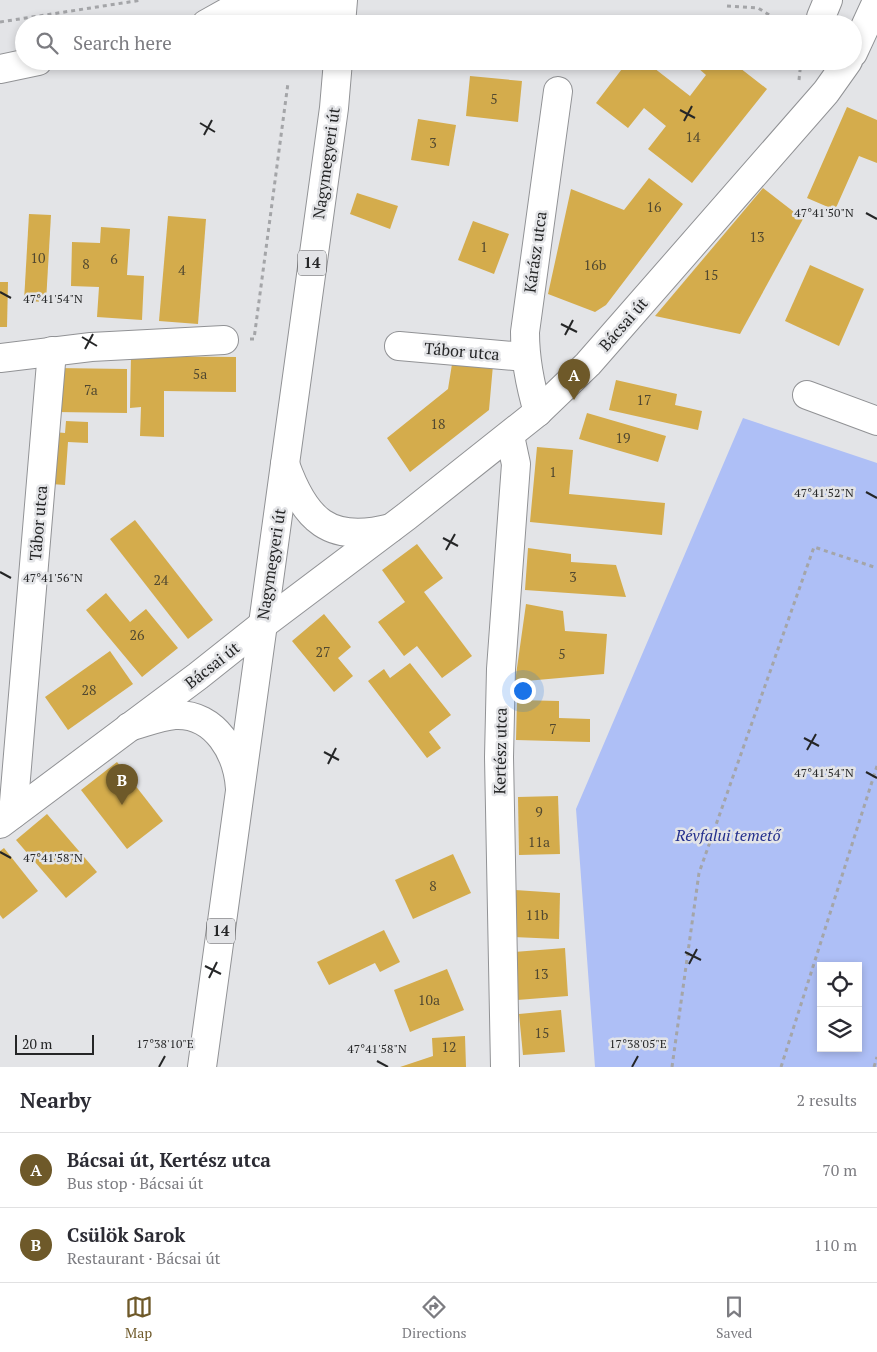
<!DOCTYPE html>
<meta charset="utf-8">
<style>
:root{--surface:#fff;--page:#f7f7f7;--text:#2b2b33;--muted:#7c7c81;--line:#e1e1e2;--accent:#6e5929}
body{margin:0;font-family:"PT Serif",serif;background:var(--page);color:var(--text)}
.controls{position:absolute;right:15px;bottom:15px;display:grid;overflow:hidden;border-radius:0px;box-shadow:0 2px 8px #0003}
.controls button{width:45px;height:45px;display:grid;place-items:center;padding:0;border:0;border-bottom:1px solid var(--line);background:var(--surface);color:var(--text);font:25px sans-serif}
.scale{position:absolute;left:15px;bottom:12px;width:79px;box-sizing:border-box;padding-left:5px;border:2px solid #252627;border-top:0;font-size:14px;line-height:18px;white-space:nowrap;color:#252627;-webkit-text-stroke:4px #e3e4e7;paint-order:stroke}
.you{position:absolute;left:522px;top:690px;width:18px;height:18px;margin:-12px;border:4px solid #fff;border-radius:50%;background:#1a73e8;box-shadow:0 0 0 8px #1a73e833}
.badge{display:grid;place-items:center;width:32px;height:32px;border-radius:50%;background:var(--accent);color:#fff;font-size:16px;font-weight:700}
.pin{position:absolute;translate:-50% -41px;filter:drop-shadow(0 1px 2px #0008)}
.pin::after{content:'';position:absolute;top:26px;width:18px;height:15px;background:inherit;clip-path:polygon(0 0,100% 0,50% 100%)}
.list{margin:0;padding:0;list-style:none}
h2{display:flex;justify-content:space-between;align-items:center;height:65px;margin:0;padding:0 20px;font-size:21px}
h2 small{font-size:16px;font-weight:400;color:var(--muted)}
.list li{display:grid;grid-template-columns:32px 1fr auto;gap:15px;align-items:center;box-sizing:border-box;height:75px;padding:0 20px;border-top:1px solid var(--line)}
.list b{display:block;font-size:19px;white-space:nowrap}
.list p{margin:0;font-size:16px;white-space:nowrap;color:var(--muted)}
.list em{font-size:16px;font-style:normal;color:var(--muted)}
.icon{flex:none;width:28px;height:28px;fill:none;stroke:currentColor;stroke-width:2;stroke-linecap:round;stroke-linejoin:round}
.map{position:relative;flex:none;width:877px;height:1067px;overflow:hidden}
.search{position:absolute;background:var(--surface);box-shadow:0 2px 8px #0003;left:15px;right:15px;top:15px;height:55px;display:flex;align-items:center;gap:12px;box-sizing:border-box;padding:0 18px;border-radius:28px;color:var(--muted);font-size:19px}
.sheet{height:215px;background:var(--surface)}
nav{display:flex;justify-content:space-around;align-items:center;box-sizing:border-box;height:70px;border-top:1px solid var(--line);background:var(--surface);font-size:14px;color:var(--muted)}
nav a{display:grid;justify-items:center;gap:2px}
nav .on{color:var(--accent)}
.map>svg:first-child{display:block}
.green{fill:#aebff6;fill-rule:evenodd}
.building{fill:#d4ac4c}
.lines{fill:none;stroke-linecap:round;stroke-linejoin:round}
.minor-casing{stroke:#919295;stroke-width:30}
.major-casing{stroke:#919295;stroke-width:30}
.path{stroke:#a4a5a8;stroke-width:3;stroke-dasharray:4 4;stroke-linecap:butt}
.minor{stroke:#fff;stroke-width:28}
.major{stroke:#fff;stroke-width:28}
.ticks{fill:none;stroke:#252627;stroke-width:2}
.labels{text-anchor:middle;stroke-width:5;stroke-linejoin:round;paint-order:stroke}
.number-label{font-size:14px;fill:#514830}
.shield{fill:#e3e4e7;stroke:#5e5f61;stroke-width:1}
.shield-label{font-size:15px;font-weight:bold;fill:#252627}
.street-label{font-size:16px;fill:#252627;stroke:#e3e4e7}
.park-label{font-size:16px;font-style:italic;fill:#24308d;stroke:#e3e4e7}
.ticks-label{font-size:12px;text-anchor:middle;fill:#252627;stroke:#e3e4e7;stroke-width:5;stroke-linejoin:round;paint-order:stroke}
</style>
<div class="map">
<svg width="877" height="1067" viewBox="0 0 877 1067">
<rect width="100%" height="100%" fill="#e3e4e7"/>
<!-- green -->
<path class="green" d="M743,418l134,45v604h-282l-19,-258zM821,966h37v82h-37z"/>
<!-- building -->
<g class="building">
<polygon points="628,61 645,61 690,96 706,75 690,61 731,61 767,89 692,183 648,149 666,126 644,108 628,128 596,103"/>
<polygon points="470,76 522,81 518,122 466,116"/>
<polygon points="847,107 877,120 877,163 859,156 835,210 807,198"/>
<polygon points="418,119 456,125 449,166 411,160"/>
<polygon points="649,178 683,204 606,305 595,312 548,294 571,189 624,210"/>
<polygon points="763,188 803,219 740,334 655,316"/>
<polygon points="357,193 398,206 390,229 350,214"/>
<polygon points="29,214 51,215 46,302 24,301"/>
<polygon points="168,216 206,219 198,324 159,321"/>
<polygon points="473,221 509,234 494,274 458,260"/>
<polygon points="101,227 130,229 127,275 144,276 142,320 97,317 99,287 71,286 72,242 100,243"/>
<polygon points="810,265 864,289 839,346 785,321"/>
<polygon points="0,282 8,282 7,327 0,327"/>
<polygon points="131,356 236,357 236,392 164,391 164,437 140,436 141,407 130,408"/>
<polygon points="452,364 493,365 489,410 410,472 387,438 448,389"/>
<polygon points="56,368 127,369 127,413 56,412"/>
<polygon points="616,380 677,394 675,405 702,411 698,430 609,410"/>
<polygon points="587,413 666,436 658,462 579,439"/>
<polygon points="66,421 88,422 88,443 68,442 65,485 51,484 54,432 65,433"/>
<polygon points="537,447 573,450 569,494 665,503 662,535 530,522"/>
<polygon points="135,520 213,620 188,639 110,539"/>
<polygon points="417,544 443,578 424,592 472,656 442,678 417,646 404,656 378,622 405,602 382,570"/>
<polygon points="528,548 571,554 571,562 616,565 626,597 525,590"/>
<polygon points="106,593 130,622 146,609 178,648 142,677 86,610"/>
<polygon points="526,604 563,611 565,631 607,634 604,674 515,682"/>
<polygon points="324,614 351,647 338,658 353,676 334,692 292,641"/>
<polygon points="110,651 133,684 68,730 45,697"/>
<polygon points="410,663 451,715 429,732 441,748 427,758 368,681 384,669 390,678"/>
<polygon points="517,700 559,701 559,718 590,719 590,742 516,740"/>
<polygon points="117,762 163,821 127,849 81,790"/>
<polygon points="558,796 560,854 519,855 518,797"/>
<polygon points="47,814 97,872 66,898 16,840"/>
<polygon points="4,848 38,891 3,919 0,915 0,851"/>
<polygon points="453,854 471,893 413,919 395,880"/>
<polygon points="515,890 560,893 559,939 513,937"/>
<polygon points="384,930 400,962 380,972 375,963 329,985 317,962"/>
<polygon points="565,948 568,996 517,1000 514,952"/>
<polygon points="447,969 464,1010 410,1032 394,990"/>
<polygon points="561,1010 565,1052 523,1055 519,1014"/>
<polygon points="465,1036 466,1067 400,1067 433,1056 432,1038"/>
</g>
<g class="lines">
<!-- minor casing -->
<g class="minor-casing">
<g id="minor">
<polyline points="216,23 296,5 340,0"/>
<polyline points="822,24 821,17 828,0"/>
<polyline points="853,53 877,1"/>
<polyline points="0,69 38,61"/>
<polyline points="399,346 525,357"/>
<polyline points="0,358 91,347 224,340"/>
<polyline points="807,395 877,421"/>
<path d="M538,412c-8,-27 -13,-52 -13,-80l33,-241"/>
<path d="M285,464c20,56 44,80 106,64"/>
<polyline points="261,626 407,516 538,412 588,364 826,92 848,61"/>
<path d="M129,727c15,-4 31,-11 46,-12 41,-2 63,39 65,74"/>
<polyline points="13,814 52,351"/>
<polyline points="505,1067 499,757 501,669 516,464 510,436"/>
</g>
</g>
<!-- major casing -->
<g class="major-casing">
<g id="major">
<polyline points="206,24 249,0"/>
<polyline points="341,24 343,0"/>
<polyline points="0,824 198,676 261,626"/>
<polyline points="202,1067 334,108 338,61"/>
</g>
</g>
<!-- path -->
<g class="path">
<polyline points="727,6 758,8 784,24"/>
<polyline points="0,22 142,0"/>
<polyline points="799,80 801,61"/>
<polyline points="250,339 254,339 288,83"/>
<polyline points="672,1067 699,873 814,547 877,568"/>
<polyline points="781,1067 877,766"/>
<polyline points="874,1067 877,1057"/>
</g>
<!-- minor -->
<use href="#minor" class="minor"/>
<!-- major -->
<use href="#major" class="major"/>
</g>
<!-- ticks -->
<path class="ticks" d="M680,110l15,8M684,121l8,-15M200,123l15,9M204,135l8,-15M866,213l11,6M0,292l11,6M561,324l16,8M565,335l8,-15M82,337l15,9M85,349l8,-15M866,492l11,6M443,538l15,8M446,550l9,-16M0,572l11,6M804,738l15,8M807,750l9,-16M324,752l15,8M328,764l8,-16M866,772l11,6M0,852l11,6M685,952l16,8M689,964l8,-15M205,966l16,8M209,978l8,-16M377,1061l11,6M159,1067l6,-11M632,1067l6,-11"/>
<g class="labels">
<!-- number labels -->
<g class="number-label">
<text x="494" y="104">5</text>
<text x="693" y="142">14</text>
<text x="433" y="148">3</text>
<text x="654" y="212">16</text>
<text x="757" y="242">13</text>
<text x="484" y="252">1</text>
<text x="38" y="263">10</text>
<text x="114" y="264">6</text>
<text x="86" y="269">8</text>
<text x="595" y="270">16b</text>
<text x="182" y="275">4</text>
<text x="711" y="280">15</text>
<text x="200" y="379">5a</text>
<text x="91" y="395">7a</text>
<text x="644" y="405">17</text>
<text x="438" y="429">18</text>
<text x="623" y="443">19</text>
<text x="553" y="477">1</text>
<text x="573" y="582">3</text>
<text x="161" y="585">24</text>
<text x="137" y="640">26</text>
<text x="323" y="657">27</text>
<text x="562" y="659">5</text>
<text x="89" y="695">28</text>
<text x="553" y="734">7</text>
<text x="539" y="817">9</text>
<text x="539" y="847">11a</text>
<text x="433" y="891">8</text>
<text x="537" y="920">11b</text>
<text x="541" y="979">13</text>
<text x="429" y="1005">10a</text>
<text x="542" y="1038">15</text>
<text x="449" y="1052">12</text>
</g>
<!-- shield labels -->
<g class="shield">
<rect x="298" y="250.5" width="28" height="25" rx="4"/>
<rect x="207" y="918.5" width="28" height="25" rx="4"/>
</g>
<g class="shield-label">
<text x="312" y="268">14</text>
<text x="221" y="936">14</text>
</g>
<!-- street labels -->
<g class="street-label">
<text transform="translate(326 163) rotate(-82)" y="6">Nagymegyeri út</text>
<text transform="translate(535 252) rotate(-82)" y="6">Kárász utca</text>
<text transform="translate(623 324) rotate(-49)" y="6">Bácsai út</text>
<text transform="translate(462 351) rotate(5)" y="6">Tábor utca</text>
<text transform="translate(38 523) rotate(-85)" y="6">Tábor utca</text>
<text transform="translate(271 564) rotate(-81)" y="6">Nagymegyeri út</text>
<text transform="translate(212 665) rotate(-38)" y="6">Bácsai út</text>
<text transform="translate(500 751) rotate(-89)" y="6">Kertész utca</text>
</g>
<!-- park labels -->
<g class="park-label">
<text x="728" y="841">Révfalui temető</text>
</g>
</g>
<g class="ticks-label">
<text x="824" y="217">47°41'50"N</text>
<text x="53" y="303">47°41'54"N</text>
<text x="824" y="497">47°41'52"N</text>
<text x="53" y="582">47°41'56"N</text>
<text x="824" y="777">47°41'54"N</text>
<text x="53" y="862">47°41'58"N</text>
<text x="165" y="1048">17°38'10"E</text>
<text x="638" y="1048">17°38'05"E</text>
<text x="377" y="1053">47°41'58"N</text>
</g>
</svg>
<div class="controls">
<button><svg class="icon" aria-label="locate" viewBox="0 0 24 24"><circle cx="12" cy="12" r="6"/><path d="M12 2v4M12 18v4M2 12h4M18 12h4"/></svg></button>
<button><svg class="icon" aria-label="layers" viewBox="0 0 24 24"><path d="M12 4l9 5-9 5-9-5zM3 14l9 5 9-5"/></svg></button>
</div>
<div class="scale">20 m</div>
<div class="you"></div>
<div class="pin badge" style="left:574px;top:400px">A</div>
<div class="pin badge" style="left:122px;top:805px">B</div>
<div class="search"><svg class="icon" aria-label="search" viewBox="0 0 24 24"><circle cx="10" cy="10" r="6"/><path d="M15 15l6 6"/></svg>Search here</div>
</div>
<section class="sheet">
<h2>Nearby<small>2 results</small></h2>
<ul class="list">
<li><span class="badge">A</span><div><b>Bácsai út, Kertész utca</b><p>Bus stop · Bácsai út</p></div><em>70 m</em></li>
<li><span class="badge">B</span><div><b>Csülök Sarok</b><p>Restaurant · Bácsai út</p></div><em>110 m</em></li>
</ul>
</section>
<nav>
<a class="on"><svg class="icon" aria-label="map" viewBox="0 0 24 24"><path d="M3 6l6-2 6 2 6-2v14l-6 2-6-2-6 2zM9 4v14M15 6v14"/></svg>Map</a>
<a><svg class="icon" aria-label="directions" viewBox="0 0 24 24"><path d="M12 3l9 9-9 9-9-9zM9 14v-3h6M13 9l2 2-2 2"/></svg>Directions</a>
<a><svg class="icon" aria-label="saved" viewBox="0 0 24 24"><path d="M7 4h10v16l-5-4-5 4z"/></svg>Saved</a>
</nav>
